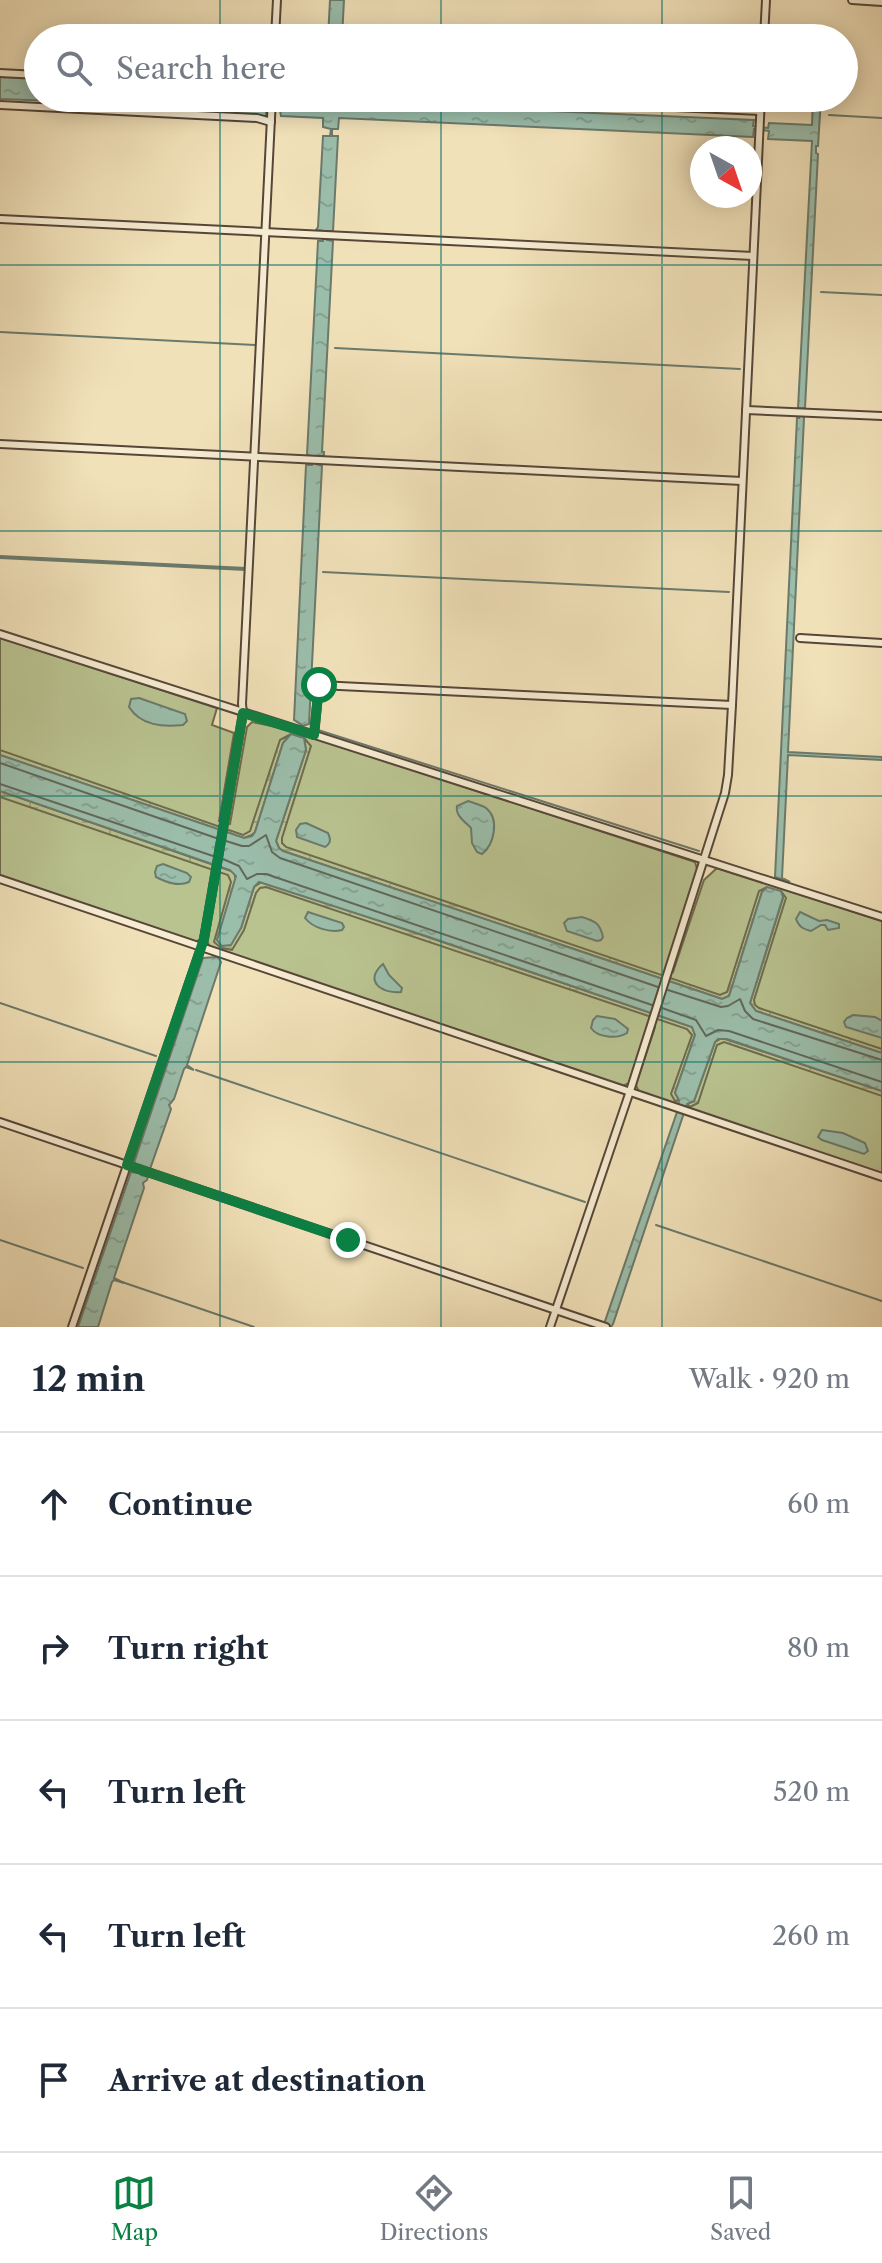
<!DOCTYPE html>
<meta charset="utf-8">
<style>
:root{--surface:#fff;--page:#f6f6f7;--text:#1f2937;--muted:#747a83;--line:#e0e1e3;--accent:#0b8043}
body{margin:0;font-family:"Libre Caslon Text",serif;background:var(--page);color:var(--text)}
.compass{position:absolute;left:690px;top:136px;width:72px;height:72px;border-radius:50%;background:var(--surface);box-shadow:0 4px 20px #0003;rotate:140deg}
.stop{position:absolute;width:24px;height:24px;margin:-18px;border:6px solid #0b8043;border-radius:50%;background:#fff}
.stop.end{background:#0b8043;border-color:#fff;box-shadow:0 2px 8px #0008}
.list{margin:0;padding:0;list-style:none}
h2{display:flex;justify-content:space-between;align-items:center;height:104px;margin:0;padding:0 32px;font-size:34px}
h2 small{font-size:26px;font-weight:400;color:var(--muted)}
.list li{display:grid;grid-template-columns:52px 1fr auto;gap:24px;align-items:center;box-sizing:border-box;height:144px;padding:0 32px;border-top:2px solid var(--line)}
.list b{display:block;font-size:30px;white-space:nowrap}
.list em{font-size:26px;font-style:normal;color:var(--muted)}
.icon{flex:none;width:44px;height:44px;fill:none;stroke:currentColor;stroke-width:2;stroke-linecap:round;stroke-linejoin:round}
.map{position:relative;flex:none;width:882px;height:1327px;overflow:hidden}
.search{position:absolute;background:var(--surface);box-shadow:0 4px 20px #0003;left:24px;right:24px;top:24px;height:88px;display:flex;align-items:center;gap:20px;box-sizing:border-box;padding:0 28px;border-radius:44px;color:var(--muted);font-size:30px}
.sheet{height:824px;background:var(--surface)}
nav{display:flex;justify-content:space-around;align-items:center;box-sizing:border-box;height:112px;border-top:2px solid var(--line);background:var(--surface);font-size:22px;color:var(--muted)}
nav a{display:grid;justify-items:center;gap:4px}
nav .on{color:var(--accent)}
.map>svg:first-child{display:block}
.green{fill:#b9c390;stroke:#6e6b4e;stroke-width:2}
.wetland{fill:url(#wetland-marsh);stroke:#6e6b4e;stroke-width:2}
.water{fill:url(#water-ripples);stroke:#6b7a6c;stroke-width:2}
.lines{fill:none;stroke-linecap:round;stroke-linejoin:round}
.shore{stroke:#60685c;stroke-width:2}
.stream{stroke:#6b7a6c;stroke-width:2}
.minor-casing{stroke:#574638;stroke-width:10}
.minor{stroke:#f6ecd2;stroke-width:6}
.route{stroke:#0b8043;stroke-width:10}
.grid{fill:none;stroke:#0f766e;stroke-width:2;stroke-opacity:0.55}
</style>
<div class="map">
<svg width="882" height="1327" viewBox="0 0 882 1327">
<defs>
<pattern id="wetland-marsh" width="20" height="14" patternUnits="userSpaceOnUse" patternTransform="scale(2)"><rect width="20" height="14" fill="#b9c390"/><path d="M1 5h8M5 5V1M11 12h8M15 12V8" fill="none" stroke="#9fa77b"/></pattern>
<pattern id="water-ripples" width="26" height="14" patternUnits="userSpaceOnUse" patternTransform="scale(2)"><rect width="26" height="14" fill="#9bbeab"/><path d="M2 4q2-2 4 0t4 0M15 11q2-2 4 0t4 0" fill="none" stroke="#85a292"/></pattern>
</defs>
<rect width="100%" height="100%" fill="#f1e1b9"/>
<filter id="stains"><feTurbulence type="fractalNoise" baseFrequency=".0025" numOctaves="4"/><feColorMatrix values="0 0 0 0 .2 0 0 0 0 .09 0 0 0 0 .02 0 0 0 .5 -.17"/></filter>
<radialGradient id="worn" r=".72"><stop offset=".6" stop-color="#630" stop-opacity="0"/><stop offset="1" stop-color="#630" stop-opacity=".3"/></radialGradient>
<!-- green -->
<polygon class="green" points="0,638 217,708 212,725 234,733 219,821 230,824 247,727 252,722 287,729 695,862 697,869 666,968 673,972 704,880 717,868 882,921 882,1175 639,1092 636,1085 655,1027 648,1024 629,1083 621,1087 210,947 207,941 219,875 213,872 200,939 196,942 0,876"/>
<!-- wetland -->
<g class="wetland">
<polygon points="291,734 283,743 255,832 252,835 244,838 0,755 0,750 243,835 250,831 280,740"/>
<polygon points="304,738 311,746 282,838 282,843 286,847 720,995 727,992 759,891 767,887 762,892 729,996 722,999 283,851 279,848 276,841 306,750"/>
<polygon points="0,791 234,872 236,880 217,940 221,945 220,947 214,942 231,882 228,875 0,797"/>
<polygon points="263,881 692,1027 695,1035 675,1093 679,1100 675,1101 671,1094 692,1035 687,1029 266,887 260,888 256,893 244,930 232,950 221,948 241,928 254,887"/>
<polygon points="781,891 786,898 754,1000 755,1005 759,1008 882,1049 882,1053 756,1011 750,1003 783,898"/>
<polygon points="722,1038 882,1091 882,1096 724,1042 717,1045 698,1103 690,1107 687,1104 694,1101 715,1042"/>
</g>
<!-- water -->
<g class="water">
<polygon points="330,0 344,0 342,38 328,38"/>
<polygon points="0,77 38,78 38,98 266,98 267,101 280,102 281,99 324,101 325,98 339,98 339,102 754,120 753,126 768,128 769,123 812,125 813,98 821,98 818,146 816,146 816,153 818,154 805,408 803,408 804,418 788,752 882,757 882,760 788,755 782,878 790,882 775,877 797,418 799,418 800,408 798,408 812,141 768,139 769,131 754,129 753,137 339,118 338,129 332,129 332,136 338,136 333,231 327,231 327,240 333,241 322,452 324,452 324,456 317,456 316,464 322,466 309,724 303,726 294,720 306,465 312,465 313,456 307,455 318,241 323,241 324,231 316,230 318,227 323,136 330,136 331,129 323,127 323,118 281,116 279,105 266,105 266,116 262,117 92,108 89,103 83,102 0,99"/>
<polygon points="0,556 245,568 245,570 0,558"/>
<path d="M139,698l46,16 2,7 -4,4c-20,2 -42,1 -54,-18l2,-8z"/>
<polygon points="291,734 304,738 306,750 276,841 279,848 283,851 722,999 729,996 762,892 767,887 781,891 783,897 750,1003 756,1011 882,1053 882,1091 727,1039 718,1039 715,1042 694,1101 687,1104 613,1324 611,1327 603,1327 677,1112 679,1100 675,1093 695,1035 692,1027 423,935 259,882 254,887 241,928 231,945 222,946 218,957 221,962 187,1065 194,1070 186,1067 184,1069 174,1099 169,1105 171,1109 150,1169 143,1167 141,1175 148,1177 147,1180 143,1183 144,1188 114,1278 124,1283 114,1280 112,1282 98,1327 78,1327 131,1172 137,1173 140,1166 134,1163 203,958 216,957 221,945 217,940 236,876 230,870 0,791 0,755 244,838 252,836 255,832 283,743"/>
<path d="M468,801c5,2 14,4 18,7 14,11 8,37 -4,46l-5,-2 -5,-9 -1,-15c-7,-7 -16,-13 -14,-22z"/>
<path d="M306,823l22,10c3,7 3,10 -3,14l-28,-10 -1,-7 4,-6z"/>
<path d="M163,864l24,9 4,4 -2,5c-11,5 -23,0 -33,-5l-1,-5 2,-6z"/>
<path d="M308,912l34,11 2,4 -2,3c-12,3 -29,-2 -37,-12z"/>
<path d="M800,912l19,9 8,-1 12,4v4l-11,2 -3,-5h-4l-10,6c-8,-2 -12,-4 -15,-12z"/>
<path d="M582,917c13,4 18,6 21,20l-2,3 -4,1 -30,-10 -3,-8 4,-4z"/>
<path d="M383,964l6,11 13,13 -1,4c-19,2 -38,-11 -18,-28z"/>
<polygon points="853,1015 875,1017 882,1021 882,1038 846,1027 844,1022 847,1018"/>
<path d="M597,1016l18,3 13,10 -1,4c-10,6 -29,5 -36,-5l2,-8z"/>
<polygon points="822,1130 843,1133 865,1143 868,1151 864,1154 822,1140 818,1137"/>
</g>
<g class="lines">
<!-- shore -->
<g class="shore">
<polyline points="95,98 99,100 254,107 264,98"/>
<polyline points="0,763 216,838"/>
<polyline points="0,784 213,856"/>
<polyline points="226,841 242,846 249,846 266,835 272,852 280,858 658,987"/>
<polyline points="223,859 239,866 247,879 257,874 266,874 652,1005"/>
<polyline points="668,990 721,1007 728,1006 740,999 745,1011 753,1019 882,1060"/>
<polyline points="662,1008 696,1020 706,1036 718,1030 729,1031 882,1082"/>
</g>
<!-- stream -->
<g class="stream">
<polyline points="829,115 882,118"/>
<polyline points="821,292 882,295"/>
<polyline points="0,332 255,345"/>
<polyline points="335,348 740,369"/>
<polyline points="323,572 729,592"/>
<polyline points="318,730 699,851"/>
<polyline points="0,1003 156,1056"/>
<polyline points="196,1070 585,1202"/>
<polyline points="656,1225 882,1301"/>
<polyline points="0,1240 83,1268"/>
<polyline points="122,1282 254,1327"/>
</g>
<!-- minor casing -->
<g class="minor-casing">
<g id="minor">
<polyline points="852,0 882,2"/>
<polyline points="275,38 277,0"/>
<polyline points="764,38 766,0"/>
<polyline points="0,73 38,75"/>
<polyline points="481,98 760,111"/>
<polyline points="0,105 257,118 271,122"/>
<polyline points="0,219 753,256"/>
<polyline points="746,410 882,416"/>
<polyline points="0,444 742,481"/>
<polyline points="0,634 882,917"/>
<polyline points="800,638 882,643"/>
<polyline points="314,735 319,685 732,705"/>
<polyline points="0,879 882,1177"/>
<polyline points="0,1122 606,1327"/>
<polyline points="72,1327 204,939 243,713 242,704 272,98"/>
<polyline points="550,1327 630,1091 725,793 728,775 732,705 761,98"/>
</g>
</g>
<!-- minor -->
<use href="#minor" class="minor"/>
</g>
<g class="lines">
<!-- route -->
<polyline class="route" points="319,685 314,735 243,713 204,939 127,1165 348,1240"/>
</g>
<!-- grid -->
<path class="grid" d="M220,0v38M441,0v38M662,0v38M220,98v1229M441,98v1229M662,98v1229M0,265h882M0,531h882M0,796h882M0,1062h882"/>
<rect width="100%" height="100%" filter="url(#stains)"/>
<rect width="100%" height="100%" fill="url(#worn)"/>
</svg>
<svg class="compass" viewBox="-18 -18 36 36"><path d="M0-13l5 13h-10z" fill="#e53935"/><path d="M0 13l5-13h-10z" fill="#747a83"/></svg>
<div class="stop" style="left:319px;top:685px"></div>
<div class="stop end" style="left:348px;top:1240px"></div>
<div class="search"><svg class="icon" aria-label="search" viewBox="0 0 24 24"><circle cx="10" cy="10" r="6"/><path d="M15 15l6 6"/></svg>Search here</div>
</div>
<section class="sheet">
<h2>12 min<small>Walk · 920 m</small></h2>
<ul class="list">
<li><svg class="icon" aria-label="ahead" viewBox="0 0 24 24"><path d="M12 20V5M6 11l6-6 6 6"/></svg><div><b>Continue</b></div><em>60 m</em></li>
<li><svg class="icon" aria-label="right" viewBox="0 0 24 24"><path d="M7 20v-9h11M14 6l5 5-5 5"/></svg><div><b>Turn right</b></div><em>80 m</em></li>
<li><svg class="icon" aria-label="left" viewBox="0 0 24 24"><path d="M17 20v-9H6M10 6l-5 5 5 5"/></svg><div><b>Turn left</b></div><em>520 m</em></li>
<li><svg class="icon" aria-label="left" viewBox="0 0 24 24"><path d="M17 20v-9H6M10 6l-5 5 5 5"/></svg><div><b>Turn left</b></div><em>260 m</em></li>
<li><svg class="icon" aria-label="arrive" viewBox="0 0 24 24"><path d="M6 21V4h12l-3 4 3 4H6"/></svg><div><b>Arrive at destination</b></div></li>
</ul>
</section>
<nav>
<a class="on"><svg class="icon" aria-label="map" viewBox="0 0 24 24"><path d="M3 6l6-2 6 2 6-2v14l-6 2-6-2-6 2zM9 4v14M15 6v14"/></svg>Map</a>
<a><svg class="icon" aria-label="directions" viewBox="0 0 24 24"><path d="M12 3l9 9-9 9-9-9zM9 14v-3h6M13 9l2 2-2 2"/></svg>Directions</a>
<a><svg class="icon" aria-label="saved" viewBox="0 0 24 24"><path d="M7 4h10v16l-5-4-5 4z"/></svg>Saved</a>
</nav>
